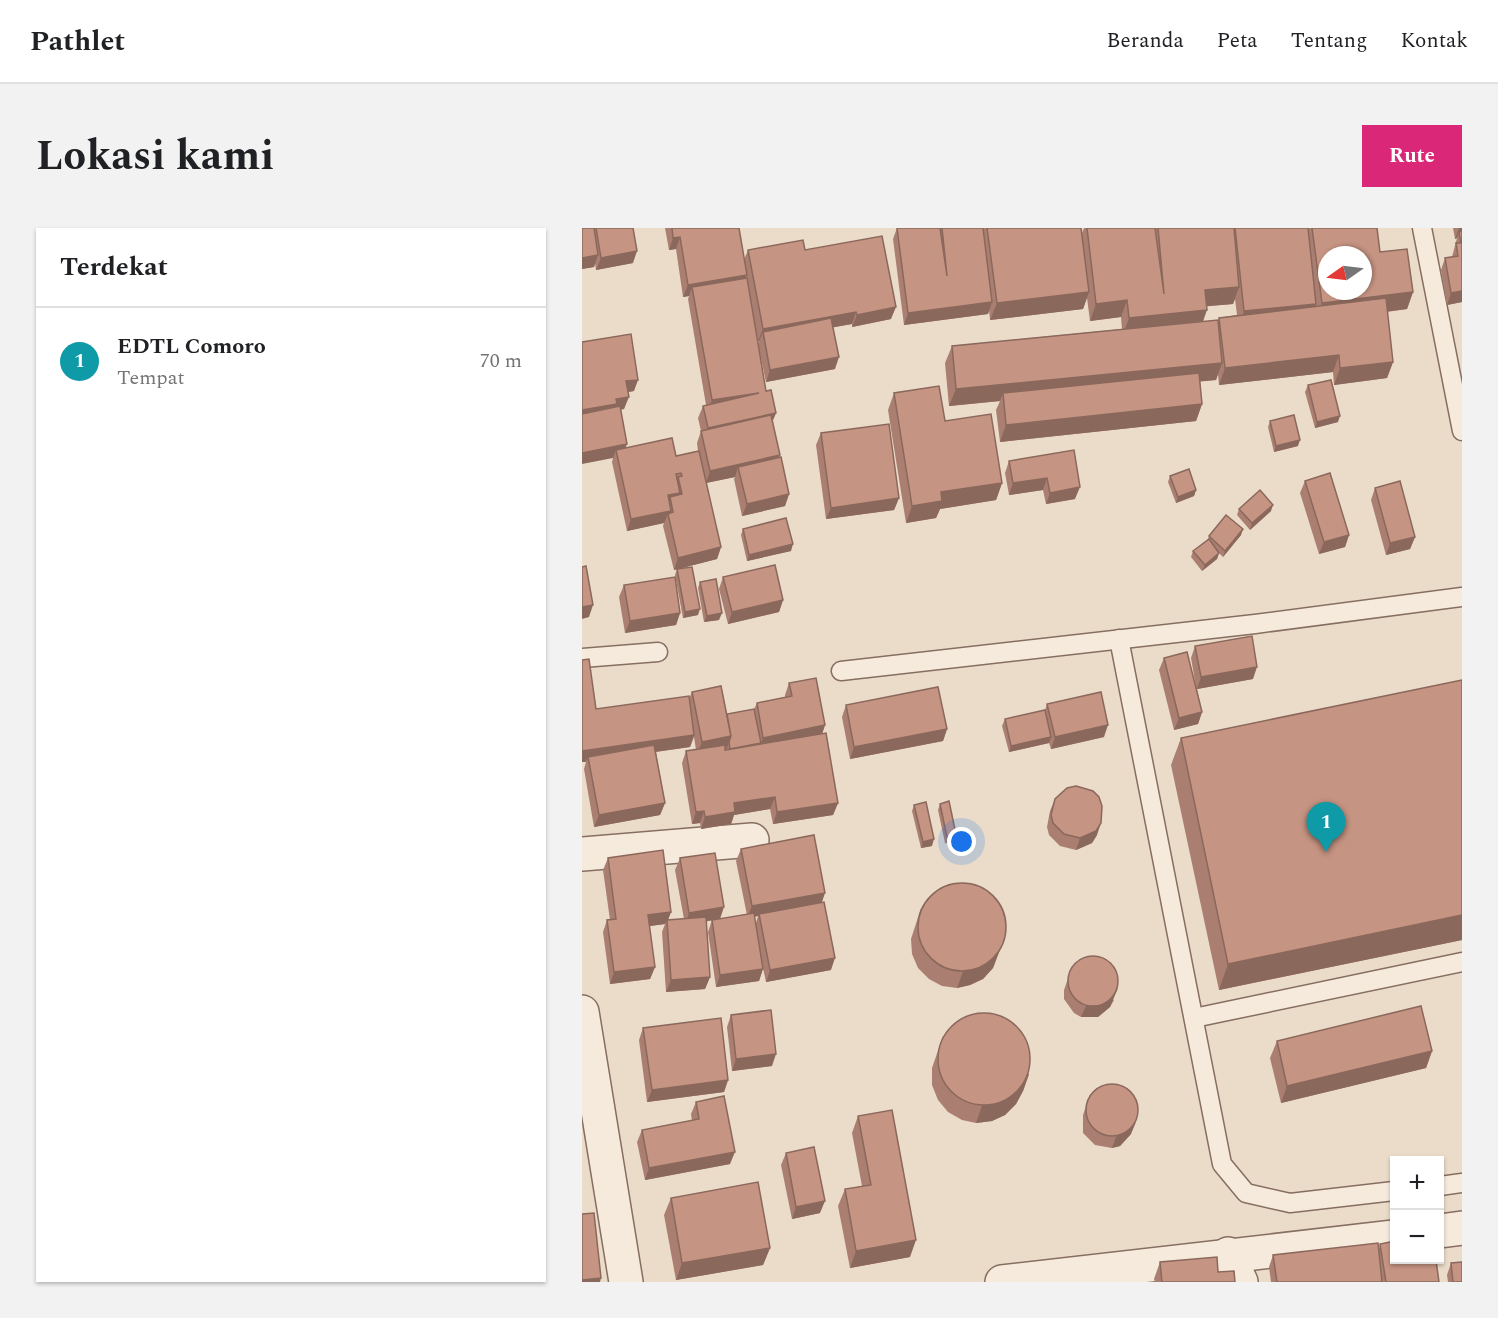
<!DOCTYPE html>
<html lang="id">
<meta charset="utf-8">
<style>
:root{--surface:#fff;--page:#f2f2f2;--text:#202124;--muted:#757577;--line:#e0e0e0;--accent:#db2777}
body{margin:0;font-family:Spectral,serif;background:var(--page);color:var(--text)}
.controls{position:absolute;right:18px;bottom:18px;display:grid;overflow:hidden;border-radius:0px;box-shadow:0 2px 4px #0004}
.controls button{width:54px;height:54px;display:grid;place-items:center;padding:0;border:0;border-bottom:2px solid var(--line);background:var(--surface);color:var(--text);font:30px sans-serif}
.compass{position:absolute;left:736px;top:18px;width:54px;height:54px;border-radius:50%;background:var(--surface);box-shadow:0 2px 4px #0004;rotate:256deg}
.you{position:absolute;left:380px;top:614px;width:21px;height:21px;margin:-15px;border:4px solid #fff;border-radius:50%;background:#1a73e8;box-shadow:0 0 0 9px #1a73e833}
.badge{display:grid;place-items:center;width:39px;height:39px;border-radius:50%;background:var(--accent);color:#fff;font-size:20px;font-weight:700}
.pin{position:absolute;translate:-50% -50px;filter:drop-shadow(0 2px 3px #0008)}
.pin::after{content:'';position:absolute;top:32px;width:21px;height:18px;background:inherit;clip-path:polygon(0 0,100% 0,50% 100%)}
.list{margin:0;padding:0;list-style:none}
h2{display:flex;justify-content:space-between;align-items:center;height:78px;margin:0;padding:0 24px;font-size:26px}
h2 small{font-size:20px;font-weight:400;color:var(--muted)}
.list li{display:grid;grid-template-columns:39px 1fr auto;gap:18px;align-items:center;box-sizing:border-box;height:108px;padding:0 24px;border-top:2px solid var(--line)}
.list b{display:block;font-size:22px;white-space:nowrap}
.list p{margin:0;font-size:20px;white-space:nowrap;color:var(--muted)}
.list em{font-size:20px;font-style:normal;color:var(--muted)}
.map{position:relative;flex:none;width:880px;height:1054px;overflow:hidden;border-radius:0px}
header{display:flex;align-items:center;gap:36px;box-sizing:border-box;height:84px;padding:0 30px;background:var(--surface);border-bottom:2px solid var(--line)}
header strong{font-size:28px}
nav{display:flex;gap:33px;margin-inline-start:auto;font-size:21px}
.intro{display:flex;align-items:center;justify-content:space-between;box-sizing:border-box;height:144px;padding:0 36px}
h1{margin:0;font-size:42px}
.button{padding:15px 27px;border-radius:0px;background:var(--accent);color:#fff;font-size:21px;font-weight:700}
main{display:flex;gap:36px;padding:0 36px}
aside{flex:1;background:var(--surface);border-radius:0px;box-shadow:0 2px 4px #0004}
.map>svg:first-child{display:block}
.lines{fill:none;stroke-linecap:round;stroke-linejoin:round}
.lane-casing{stroke:#866e60;stroke-width:21}
.street-casing{stroke:#866e60;stroke-width:36}
.lane{stroke:#f6eadd;stroke-width:18}
.street{stroke:#f6eadd;stroke-width:33}
.wall{fill:#aa7f71;fill-rule:evenodd}
.shaded-wall{fill:#8b685c}
.building{fill:#c69483;stroke:#8b685c;stroke-width:1.5;fill-rule:evenodd}
</style>
<header>
<strong>Pathlet</strong>
<nav><a>Beranda</a><a>Peta</a><a>Tentang</a><a>Kontak</a></nav>
</header>
<div class="intro"><h1>Lokasi kami</h1><a class="button">Rute</a></div>
<main>
<aside>
<h2>Terdekat<small></small></h2>
<ul class="list">
<li><span class="badge" style="background:#0f9aa8">1</span><div><b>EDTL Comoro</b><p>Tempat</p></div><em>70 m</em></li>
</ul>
</aside>
<div class="map">
<svg width="880" height="1054" viewBox="0 0 880 1054">
<rect width="100%" height="100%" fill="#ebdcca"/>
<g class="lines">
<!-- lane casing -->
<g class="lane-casing">
<g id="lane">
<polyline points="840,0 880,203"/>
<polyline points="537,411 640,936 664,965 708,975 812,963"/>
<polyline points="0,430 76,424"/>
<polyline points="259,443 673,396 880,369"/>
<polyline points="612,790 880,734"/>
<polyline points="858,958 880,955"/>
</g>
</g>
<!-- street casing -->
<g class="street-casing">
<g id="street">
<polyline points="0,626 170,612"/>
<polyline points="0,784 44,1054"/>
<polyline points="858,1003 880,1000"/>
<polyline points="646,1026 659,1054"/>
<polyline points="420,1054 812,1009"/>
</g>
</g>
<!-- lane -->
<use href="#lane" class="lane"/>
<!-- street -->
<use href="#street" class="street"/>
</g>
<!-- wall -->
<g class="wall">
<polygon points="0,0 51,0 51,35 14,42 13,35 12,39 0,41"/>
<polygon points="83,0 157,0 162,32 166,22 223,22 309,91 270,99 270,96 251,99 253,141 184,154 176,116 177,113 176,113 172,91 184,163 194,185 190,194 197,229 207,266 203,278 160,288 152,251 153,249 124,255 139,319 135,331 92,342 81,298 82,295 45,303 30,234 31,230 0,114 52,163 46,164 42,181 38,182 44,220 94,228 116,223 115,215 119,203 116,190 121,178 124,177 106,71 107,68 101,69 94,21 87,22"/>
<path d="M315,0h184l1,5 2,-5h293l3,24 33,40 -6,17 -20,3 6,50 -6,16 -53,7 -1,-13 -114,13 -1,-11 -2,6 -16,1 2,23 -6,17 -196,21 -4,-32 4,-9 -51,5 -4,-43 7,-17 170,-17 -1,-12 -31,4 -3,-23 -4,11 -93,11 -1,-10 -1,4 -84,11 -11,-86zM653,71l2,16 -18,3 -1,3h-15l4,-15 26,-2z"/>
<polygon points="871,0 880,0 880,74 865,77 859,42 863,30 870,29 875,10 873,11"/>
<polygon points="726,157 756,194 733,200 723,164"/>
<polygon points="312,165 363,193 420,255 414,272 358,281 354,290 324,295 306,182"/>
<polygon points="688,193 716,218 692,224 686,199"/>
<polygon points="239,205 317,270 312,282 244,291 234,217"/>
<polygon points="492,222 493,271 464,276 461,262 427,267 423,245 427,233"/>
<polygon points="588,248 614,262 612,268 594,275 586,254"/>
<polygon points="723,253 767,307 763,319 737,326 718,265"/>
<polygon points="793,260 833,309 828,321 804,327 789,272"/>
<polygon points="657,281 689,283 668,302 655,287"/>
<polygon points="161,301 209,323 165,333 159,307"/>
<polygon points="659,307 641,329 637,325 635,331 620,343 609,329 611,323 626,311 627,308"/>
<polygon points="95,341 116,387 101,390 93,347"/>
<polygon points="141,349 201,372 197,384 146,396 137,361"/>
<polygon points="118,354 137,392 122,394 116,360"/>
<polygon points="42,357 98,385 94,397 43,405 37,369"/>
<polygon points="613,418 671,451 615,461 620,484 616,496 592,502 577,442 582,430 614,459 609,430"/>
<polygon points="880,452 880,712 637,762 589,537 599,510"/>
<polygon points="207,455 243,497 240,506 256,575 251,587 191,596 188,581 152,587 149,596 119,601 118,595 110,596 100,535 104,523 114,522 112,509 108,519 74,524 83,575 78,587 12,599 2,541 4,534 14,481 107,471 110,464 145,486 172,481 175,475 203,469 203,467"/>
<polygon points="465,476 522,509 469,521 467,515 427,524 420,498 423,491 463,482"/>
<polygon points="264,477 365,501 361,513 268,531 260,489"/>
<polygon points="473,571 515,607 510,615 494,622 478,618 467,607 465,599 468,583"/>
<polygon points="358,576 375,611 373,617 363,615 356,582"/>
<polygon points="332,577 350,618 339,620 330,583"/>
<path d="M159,621l81,53 9,68 -65,12 -3,-14 -4,13 -43,6 -8,-55 4,-12 -6,1 4,56 -5,12 -39,3 -4,-60 3,-8 -16,2 6,41 -5,12 -40,5 -7,-52 4,-12h3l-7,-50 5,-12 63,54 -3,8 16,-1 -9,-49 5,-12 40,61 27,-4 -11,-54zM176,688l-2,7 -2,-6z"/>
<polygon points="339,680 416,726 411,740 401,751 388,757 375,760 360,758 347,751 336,740 330,726 329,711"/>
<polygon points="489,742 532,772 528,779 516,789 499,789 492,785 482,771 482,762"/>
<polygon points="149,787 190,838 150,843 145,799"/>
<polygon points="61,800 146,852 142,864 65,874 57,812"/>
<polygon points="361,808 447,846 441,863 434,876 423,887 410,893 394,895 380,892 366,884 356,872 350,857 350,840"/>
<polygon points="695,813 850,823 844,840 699,875 688,830"/>
<polygon points="508,867 549,906 538,918 530,920 513,917 501,905 501,887"/>
<polygon points="114,874 148,936 63,952 55,914 60,902 110,893 109,886"/>
<polygon points="276,888 328,1029 268,1040 256,978 263,961 280,958 270,905"/>
<polygon points="204,925 238,985 210,991 199,937"/>
<polygon points="89,970 188,1020 181,1037 94,1052 82,987"/>
<polygon points="798,1016 857,1054 689,1054 687,1039 691,1027 797,1021"/>
<polygon points="578,1034 636,1044 653,1054 573,1054 572,1051"/>
<polygon points="869,1035 880,1054 866,1054 865,1047"/>
</g>
<!-- shaded-wall -->
<g class="shaded-wall">
<polygon points="877,0 880,0 880,9 877,4 875,10 873,11"/>
<polygon points="98,9 94,21 87,22 91,10"/>
<polygon points="55,23 51,35 14,42 19,30"/>
<polygon points="16,27 12,39 0,41 0,30"/>
<polygon points="165,47 160,59 110,59 107,68 101,69 106,57"/>
<polygon points="657,59 651,76 617,79 623,62"/>
<polygon points="880,63 880,74 865,77 869,65"/>
<polygon points="507,64 501,81 408,92 415,75"/>
<polygon points="831,64 825,81 733,92 740,75"/>
<polygon points="545,72 539,89 508,93 514,76"/>
<polygon points="410,74 406,86 322,97 326,85"/>
<polygon points="734,76 728,93 656,100 662,83"/>
<polygon points="314,79 309,91 270,99 275,87"/>
<polygon points="625,82 619,99 541,107 547,90"/>
<polygon points="274,84 270,96 182,112 181,104 177,113 176,113 181,101"/>
<polygon points="757,127 751,144 637,157 643,140"/>
<polygon points="257,129 253,141 184,154 188,142"/>
<polygon points="811,134 805,150 752,157 758,140"/>
<polygon points="640,135 634,152 422,173 421,165 418,173 367,178 374,161"/>
<polygon points="56,152 52,163 40,165 44,153"/>
<polygon points="177,165 125,184 130,172"/>
<polygon points="47,169 42,181 32,182 0,193 0,182 34,171"/>
<polygon points="620,176 614,193 418,214 424,197"/>
<polygon points="194,185 189,197 122,212 126,200"/>
<polygon points="758,188 756,194 733,200 735,194"/>
<polygon points="718,212 716,218 692,224 694,218"/>
<polygon points="45,216 41,228 34,222 31,230 0,236 0,225"/>
<polygon points="198,227 194,239 156,239 153,249 124,255 128,243"/>
<polygon points="465,250 461,262 427,267 431,255"/>
<polygon points="420,255 414,272 358,281 354,290 324,295 330,278 359,264"/>
<polygon points="498,259 493,271 464,276 468,265"/>
<polygon points="614,262 612,268 594,275 596,269"/>
<polygon points="98,265 94,277 88,269 84,279 86,267"/>
<polygon points="207,266 203,278 160,288 165,276"/>
<polygon points="317,270 312,282 244,291 249,280"/>
<polygon points="691,277 689,283 668,302 670,295"/>
<polygon points="89,283 87,290 86,286 82,295 45,303 49,291"/>
<polygon points="661,301 659,307 641,329 643,323"/>
<polygon points="767,307 763,319 737,326 742,314"/>
<polygon points="833,309 828,321 804,327 808,315"/>
<polygon points="211,316 209,323 165,333 167,327"/>
<polygon points="139,319 135,331 92,342 96,330"/>
<polygon points="637,325 635,331 620,343 623,337"/>
<polygon points="201,372 197,384 146,396 150,384"/>
<polygon points="11,377 7,389 0,391 0,379"/>
<polygon points="118,381 116,387 101,390 103,384"/>
<polygon points="98,385 94,397 43,405 48,393"/>
<polygon points="140,385 137,392 122,394 125,388"/>
<polygon points="675,439 671,451 615,461 619,449"/>
<polygon points="620,484 616,496 592,502 597,490"/>
<polygon points="243,497 239,509 179,515 181,510"/>
<polygon points="526,497 522,509 469,521 473,509"/>
<polygon points="365,501 361,513 268,531 272,519"/>
<polygon points="112,507 108,519 7,533 6,529 4,534 0,534 0,523"/>
<polygon points="149,508 145,520 115,526 120,514"/>
<polygon points="469,509 467,515 427,524 429,518"/>
<polygon points="193,569 188,581 152,587 149,596 119,601 123,589 152,575"/>
<polygon points="83,575 78,587 12,599 17,587"/>
<polygon points="256,575 251,587 191,596 195,584"/>
<polygon points="122,583 118,595 110,596 114,584"/>
<polygon points="519,595 515,607 510,615 494,622 498,610"/>
<polygon points="352,611 350,618 339,620 341,614"/>
<polygon points="243,665 239,677 177,686 176,688 165,690 170,678"/>
<polygon points="142,679 138,691 103,697 107,685"/>
<polygon points="89,684 85,694 85,692 83,696 61,699 66,687"/>
<polygon points="880,687 880,712 637,762 646,736"/>
<polygon points="423,709 411,740 401,751 388,757 375,760 381,743"/>
<polygon points="253,730 249,742 184,754 188,742"/>
<polygon points="73,739 68,751 28,756 32,744"/>
<polygon points="181,741 177,753 134,759 138,747"/>
<polygon points="128,749 123,761 84,764 89,752"/>
<polygon points="536,760 528,779 516,789 499,789 504,778"/>
<polygon points="850,823 844,840 699,875 705,858"/>
<polygon points="194,826 190,838 150,843 154,831"/>
<polygon points="447,846 441,863 434,876 423,887 410,893 394,895 400,878"/>
<polygon points="146,852 142,864 65,874 70,862"/>
<polygon points="554,894 549,906 538,918 530,920 534,909"/>
<polygon points="153,924 148,936 63,952 67,940"/>
<polygon points="243,973 238,985 210,991 214,979"/>
<polygon points="334,1012 328,1029 268,1040 274,1023"/>
<polygon points="188,1020 181,1037 94,1052 100,1035"/>
<polygon points="19,1050 18,1054 0,1054 0,1052"/>
</g>
<!-- building -->
<g class="building">
<polygon points="0,0 12,0 16,27 0,30"/>
<polygon points="14,0 51,0 55,23 19,30"/>
<polygon points="90,0 157,0 165,47 106,57 98,9 91,10"/>
<polygon points="315,0 358,0 365,48 360,0 401,0 410,74 326,85"/>
<polygon points="405,0 499,0 507,64 415,75"/>
<polygon points="505,0 573,0 582,66 576,0 652,0 657,59 623,62 625,82 547,90 545,72 514,76"/>
<polygon points="653,0 726,0 734,76 662,83"/>
<path d="M730,0h65l3,24 27,-3 6,43 -91,11zM745,27h36v36h-36z"/>
<polygon points="880,3 880,63 869,65 863,30 876,28 874,15 879,15 877,4"/>
<polygon points="300,8 314,79 275,87 274,84 181,101 166,22 221,12 223,22"/>
<polygon points="165,50 184,163 189,162 194,185 126,200 121,178 177,165 130,172 110,59"/>
<polygon points="804,70 811,134 758,140 757,127 643,140 637,90"/>
<polygon points="249,90 257,129 188,142 181,104"/>
<polygon points="636,92 640,135 374,161 370,118"/>
<polygon points="49,106 56,152 44,153 47,169 34,171 35,176 0,182 0,114"/>
<polygon points="617,145 620,176 424,197 421,165"/>
<polygon points="749,152 758,188 735,194 726,157"/>
<polygon points="357,158 363,193 409,186 420,255 359,264 360,273 330,278 312,165"/>
<polygon points="38,178 45,216 0,225 0,186"/>
<polygon points="189,187 198,227 128,243 119,203"/>
<polygon points="712,187 718,212 694,218 688,193"/>
<polygon points="307,196 317,270 249,280 239,205"/>
<polygon points="90,210 94,228 117,223 139,319 96,330 86,286 91,284 88,269 100,266 96,249 100,248 99,245 94,246 98,265 86,267 89,283 49,291 34,222"/>
<polygon points="492,222 498,259 468,265 465,250 431,255 427,233"/>
<polygon points="199,229 207,266 165,276 156,239"/>
<polygon points="607,241 614,262 596,269 588,248"/>
<polygon points="748,245 767,307 742,314 723,253"/>
<polygon points="818,253 833,309 808,315 793,260"/>
<polygon points="678,262 691,277 670,295 657,281"/>
<polygon points="644,287 661,301 643,323 627,308"/>
<polygon points="204,290 211,316 167,327 161,301"/>
<polygon points="627,311 637,325 623,337 611,323"/>
<polygon points="193,337 201,372 150,384 141,349"/>
<polygon points="4,338 11,377 0,379 0,339"/>
<polygon points="110,339 118,381 103,384 95,341"/>
<polygon points="93,349 98,385 48,393 42,357"/>
<polygon points="134,351 140,385 125,388 118,354"/>
<polygon points="670,408 675,439 619,449 613,418"/>
<polygon points="605,424 620,484 597,490 582,430"/>
<polygon points="7,431 14,481 107,468 112,507 0,523 0,432"/>
<polygon points="234,450 243,497 181,510 175,475 210,468 207,455"/>
<polygon points="880,452 880,687 646,736 599,510"/>
<polygon points="139,458 149,508 120,514 110,464"/>
<polygon points="356,459 365,501 272,519 264,477"/>
<polygon points="519,464 526,497 473,509 465,476"/>
<polygon points="172,481 179,515 148,521 147,514 149,508 145,486"/>
<polygon points="463,482 469,509 429,518 423,491"/>
<polygon points="244,505 256,575 195,584 193,569 152,575 153,584 123,589 122,583 114,584 104,523 143,517 143,522"/>
<polygon points="72,517 83,575 17,587 6,529"/>
<polygon points="494,558 511,563 517,569 520,578 519,595 514,603 498,610 482,606 471,595 469,587 473,571 485,560"/>
<polygon points="367,573 375,611 365,609 358,576"/>
<polygon points="344,574 352,611 341,614 332,577"/>
<polygon points="232,607 243,665 170,678 159,621"/>
<polygon points="81,622 89,684 66,687 73,739 32,744 25,692 34,691 26,630"/>
<polygon points="133,625 142,679 107,685 98,630"/>
<circle cx="380" cy="699" r="44"/>
<polygon points="242,674 253,730 188,742 177,686"/>
<polygon points="172,685 181,741 138,747 130,692"/>
<polygon points="124,689 128,749 89,752 85,692"/>
<circle cx="511" cy="753" r="25"/>
<polygon points="839,778 850,823 705,858 695,813"/>
<polygon points="189,782 194,826 154,831 149,787"/>
<circle cx="402" cy="831" r="46"/>
<polygon points="139,790 146,852 70,862 61,800"/>
<circle cx="530" cy="882" r="26"/>
<polygon points="142,868 153,924 67,940 60,902 117,891 114,874"/>
<polygon points="310,882 334,1012 274,1023 263,961 289,957 276,888"/>
<polygon points="232,919 243,973 214,979 204,925"/>
<polygon points="176,954 188,1020 100,1035 89,970"/>
<polygon points="12,985 19,1050 0,1052 0,986"/>
<polygon points="813,1013 813,1032 854,1032 857,1054 804,1054 798,1016"/>
<polygon points="796,1015 800,1054 695,1054 691,1027"/>
<polygon points="635,1029 636,1044 652,1043 653,1054 580,1054 578,1034"/>
<polygon points="880,1034 880,1054 871,1054 869,1035"/>
</g>
</svg>
<div class="controls">
<button>+</button>
<button>−</button>
</div>
<svg class="compass" viewBox="-18 -18 36 36"><path d="M0-13l5 13h-10z" fill="#e53935"/><path d="M0 13l5-13h-10z" fill="#757577"/></svg>
<div class="you"></div>
<div class="pin badge" style="left:744px;top:624px;background:#0f9aa8">1</div>
</div>
</main>
